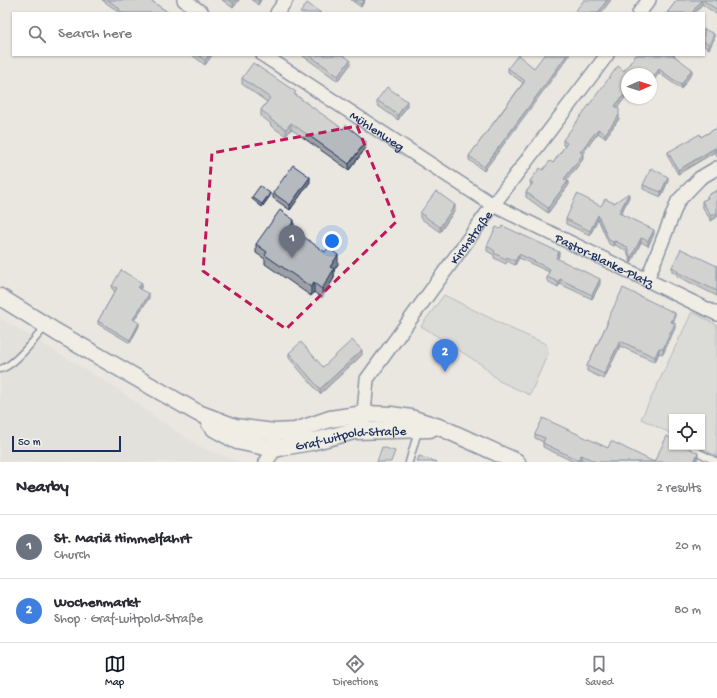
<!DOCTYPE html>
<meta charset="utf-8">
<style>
:root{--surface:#fff;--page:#f2f2f3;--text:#2b2b33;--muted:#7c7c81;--line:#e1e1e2;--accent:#111827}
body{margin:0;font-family:"Gochi Hand",sans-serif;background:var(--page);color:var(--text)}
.controls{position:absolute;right:12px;bottom:12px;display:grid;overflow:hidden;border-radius:0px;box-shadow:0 1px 3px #0004}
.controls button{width:36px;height:36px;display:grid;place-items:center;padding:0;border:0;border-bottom:1px solid var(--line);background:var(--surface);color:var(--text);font:20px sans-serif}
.compass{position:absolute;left:621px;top:68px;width:36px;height:36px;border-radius:50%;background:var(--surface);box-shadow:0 1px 3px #0004;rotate:87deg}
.scale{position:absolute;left:12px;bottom:10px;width:109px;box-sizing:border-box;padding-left:4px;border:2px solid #1b2f5e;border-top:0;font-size:11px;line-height:14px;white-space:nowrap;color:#1b2f5e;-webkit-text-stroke:3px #f7f3e8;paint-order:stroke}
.you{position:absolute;left:332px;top:241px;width:14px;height:14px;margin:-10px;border:3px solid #fff;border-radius:50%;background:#1a73e8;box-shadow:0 0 0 6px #1a73e833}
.badge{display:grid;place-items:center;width:26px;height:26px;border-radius:50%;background:var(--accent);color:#fff;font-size:13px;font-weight:700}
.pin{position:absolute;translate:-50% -33px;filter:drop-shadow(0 1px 2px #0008)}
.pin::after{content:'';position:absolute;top:21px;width:14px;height:12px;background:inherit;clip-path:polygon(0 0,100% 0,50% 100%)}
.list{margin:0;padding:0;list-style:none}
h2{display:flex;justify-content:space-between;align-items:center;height:52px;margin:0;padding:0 16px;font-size:17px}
h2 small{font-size:13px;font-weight:400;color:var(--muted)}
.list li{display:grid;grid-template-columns:26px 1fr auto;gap:12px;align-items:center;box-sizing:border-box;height:64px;padding:0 16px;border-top:1px solid var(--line)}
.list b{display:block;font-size:15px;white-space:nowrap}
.list p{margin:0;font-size:13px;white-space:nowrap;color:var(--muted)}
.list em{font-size:13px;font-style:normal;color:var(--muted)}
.icon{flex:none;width:22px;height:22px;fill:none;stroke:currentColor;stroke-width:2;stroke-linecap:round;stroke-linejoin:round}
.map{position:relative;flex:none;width:717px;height:462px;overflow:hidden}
.search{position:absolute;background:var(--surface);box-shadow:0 1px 3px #0004;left:12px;right:12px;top:12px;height:44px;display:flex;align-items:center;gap:10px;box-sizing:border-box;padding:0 14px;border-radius:0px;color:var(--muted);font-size:15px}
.sheet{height:180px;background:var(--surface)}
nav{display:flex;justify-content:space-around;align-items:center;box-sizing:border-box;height:56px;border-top:1px solid var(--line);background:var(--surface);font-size:11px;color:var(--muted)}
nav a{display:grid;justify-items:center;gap:2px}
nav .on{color:var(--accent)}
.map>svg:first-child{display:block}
.built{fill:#dadad6}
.green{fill:#cbcccd;stroke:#737e96}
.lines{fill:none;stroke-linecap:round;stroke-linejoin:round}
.service-casing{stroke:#1b2f5e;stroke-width:9}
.minor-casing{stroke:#1b2f5e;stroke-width:16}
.tertiary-casing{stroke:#1b2f5e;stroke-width:19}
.service{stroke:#f7f3e8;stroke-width:6}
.minor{stroke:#f7f3e8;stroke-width:13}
.tertiary{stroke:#f7f3e8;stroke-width:16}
.wall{fill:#9da0a4;stroke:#1b2f5e}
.shaded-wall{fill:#7f8286;stroke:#1b2f5e}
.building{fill:#b6babf;stroke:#1b2f5e}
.marked{fill:none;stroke:#c2185b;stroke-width:3;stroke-dasharray:8 5;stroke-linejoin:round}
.labels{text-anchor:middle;stroke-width:3;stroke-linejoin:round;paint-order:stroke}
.street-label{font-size:13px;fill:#1b2f5e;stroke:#f7f3e8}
</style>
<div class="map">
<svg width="717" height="462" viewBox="0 0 717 462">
<rect width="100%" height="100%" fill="#eae7e0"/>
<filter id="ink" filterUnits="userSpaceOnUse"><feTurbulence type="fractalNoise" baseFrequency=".025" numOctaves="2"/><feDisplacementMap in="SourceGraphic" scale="8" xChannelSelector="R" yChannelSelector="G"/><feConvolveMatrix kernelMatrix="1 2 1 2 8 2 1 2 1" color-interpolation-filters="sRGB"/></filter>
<g filter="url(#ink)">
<!-- built -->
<polygon class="built" points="0,318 118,389 159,420 203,448 240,462 0,462"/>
<!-- green -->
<g class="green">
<polygon points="444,295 514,330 546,344 548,353 530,395 499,381 482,365 421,326"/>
<polygon points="692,312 717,325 717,456 699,447 702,447 702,417 672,417 672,434 641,419"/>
</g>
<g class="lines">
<!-- service casing -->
<g class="service-casing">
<g id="service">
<path d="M0,369c14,-2 36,-32 46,-43"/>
<polyline points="688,447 717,462"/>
<polyline points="409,462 418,431"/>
</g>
</g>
<!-- minor casing -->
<g class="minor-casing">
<g id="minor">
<polyline points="184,0 202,13"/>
<polyline points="277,13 286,0"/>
<polyline points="639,13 649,0"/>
<path id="s1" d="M263,55l230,150 224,109"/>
<polyline points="647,280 678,201 700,178 717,168"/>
<path id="s2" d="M363,424l4,-45 126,-174 114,-150"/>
<polyline points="266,462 275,449 274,441"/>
</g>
</g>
<!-- tertiary casing -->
<g class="tertiary-casing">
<g id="tertiary">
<polyline points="0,297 58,333 198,413 235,427 274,432 295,431 330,419 364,414 391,415 411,418 442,428 517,462"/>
<path id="s3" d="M210,424l5,5 22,12 38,8 13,-3 23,-4 43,-11 76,-2"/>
</g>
</g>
<!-- service -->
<use href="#service" class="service"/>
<!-- minor -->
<use href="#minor" class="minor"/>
<!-- tertiary -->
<use href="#tertiary" class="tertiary"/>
</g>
<!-- wall -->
<g class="wall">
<polygon points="102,0 150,0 169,13 119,13 119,12"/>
<polygon points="222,0 239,0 233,8"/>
<polygon points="252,0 261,0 258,5"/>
<polygon points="351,0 365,0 361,7"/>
<polygon points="677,0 717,0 717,13 716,14 702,4 695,13 667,13"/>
<polygon points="704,29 714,39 709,49 704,46"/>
<polygon points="192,55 212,55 205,65"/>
<polygon points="303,55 343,55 350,65 338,81 303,56"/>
<polygon points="636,55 674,55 692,73 681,89 659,73 651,84 651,74 627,74 627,95 617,108 619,119 605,138 598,133 582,154 583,159 567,180 568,186 548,213 526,197 526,192 531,186 530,181 543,170 553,163 565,146 563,145 563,140 624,71"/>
<polygon points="508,68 534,68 484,171 469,160 469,156 523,83 508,72"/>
<polygon points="242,78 296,95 366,148 349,170 291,129 286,136 271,126 270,123 261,116 261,110 267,102 242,84"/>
<polygon points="377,100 407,106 398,120 377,105"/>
<polygon points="717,128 717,156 715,152 678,174 668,157 668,152 701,137"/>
<polygon points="668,181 661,197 643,189 643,185"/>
<polygon points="310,182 290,210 273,198 273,193"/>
<polygon points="717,190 717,217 711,221 702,206 702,201 707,199 707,196"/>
<polygon points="270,196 262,207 252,199 252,197"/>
<polygon points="629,197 621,214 654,234 648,246 641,242 631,263 627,251 615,245 613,246 609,244 598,219 590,235 566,224 566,219 601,206 614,203"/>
<polygon points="455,210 440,232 420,218 420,213"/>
<polygon points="294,229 294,230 338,264 334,270 334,278 322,298 314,292 311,296 265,264 265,259 256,253 256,244"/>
<polygon points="487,246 559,256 557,259 600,284 592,299 560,284 558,287 547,281 547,277 549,272 519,258 515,265 507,261 506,264 494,258 494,255 487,251"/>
<polygon points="717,266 717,296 677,276 677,274 672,272 672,267"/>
<polygon points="112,286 142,286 140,289 149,298 134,320 139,326 130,343 98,324 98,321 115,291 112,289"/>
<polygon points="675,318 673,322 675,328 663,354 659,353 655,362 620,346 604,379 587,371 587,366 607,324 607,321"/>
<polygon points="289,353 323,367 362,355 320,394 289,358"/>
<polygon points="535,434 608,448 654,462 698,457 696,462 587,462 581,459 580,462 574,462 543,447 543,442 535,438"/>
</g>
<!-- shaded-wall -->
<g class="shaded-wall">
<polygon points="235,0 239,0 233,8 233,3"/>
<polygon points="258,0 261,0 258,5"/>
<polygon points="364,0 365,0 361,7 361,4"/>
<polygon points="607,0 611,0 601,13 598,13"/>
<polygon points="701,0 702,0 702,4 695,13 692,13"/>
<polygon points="714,34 714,39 709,49 709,44"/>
<polygon points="209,55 212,55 205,65 205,60"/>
<polygon points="567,55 570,55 484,171 484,167"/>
<polygon points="350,60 350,65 338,81 338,76"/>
<polygon points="659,69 659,73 651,84 651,80"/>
<polygon points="692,69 692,73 681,89 681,85"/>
<polygon points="627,91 627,95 615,111 615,106"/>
<polygon points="407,101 407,106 398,120 398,115"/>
<polygon points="619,115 619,119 605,138 605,134"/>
<polygon points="291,123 291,129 286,136 286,129"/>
<polygon points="598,129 598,133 580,157 580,152"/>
<polygon points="366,141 366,148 349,170 349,164"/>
<polygon points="715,148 715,152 678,174 678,170"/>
<polygon points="583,154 583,159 564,184 564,179"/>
<polygon points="310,177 310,182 290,210 290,205"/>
<polygon points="668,177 668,181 661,197 661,192"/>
<polygon points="568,181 568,186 548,213 548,208"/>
<polygon points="270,193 270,196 262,207 262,204"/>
<polygon points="629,193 629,197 619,217 619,213"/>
<polygon points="455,205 455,210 440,232 440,227"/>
<polygon points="717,213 717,217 711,221 711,216"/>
<polygon points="598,215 598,219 590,235 590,231"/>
<polygon points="294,220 294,229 290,236 290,227"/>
<polygon points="654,230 654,234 648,246 648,241"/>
<polygon points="641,238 641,242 631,263 631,258"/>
<polygon points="615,241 615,245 613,246 613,242"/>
<polygon points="559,252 559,256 556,262 556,258"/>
<polygon points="519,254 519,258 515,265 515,261"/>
<polygon points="338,255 338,264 334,270 334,278 322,298 322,289 330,267"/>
<polygon points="560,279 560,284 558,287 558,282"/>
<polygon points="600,279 600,284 592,299 592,295"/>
<polygon points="142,283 142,286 138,291 138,288"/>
<polygon points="314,283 314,292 311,296 311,287"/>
<polygon points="149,294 149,298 133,322 133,319"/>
<polygon points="675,313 675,318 671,327 671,322"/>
<polygon points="139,323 139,326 130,343 130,340"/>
<polygon points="675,323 675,328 663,354 663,349"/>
<polygon points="620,341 620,346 604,379 604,374"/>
<polygon points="659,348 659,353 655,362 655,357"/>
<polygon points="362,350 362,355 320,394 320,389"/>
<polygon points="698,453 698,457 696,462 694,462"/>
<polygon points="581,455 581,459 580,462 578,462 578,460"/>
</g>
<!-- building -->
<g class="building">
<polygon points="108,0 150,0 169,13 123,13 119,10 120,9"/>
<polygon points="229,0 235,0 233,3"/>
<polygon points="355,0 364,0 361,4"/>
<polygon points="584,0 607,0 598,13 574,13"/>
<polygon points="677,0 701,0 692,13 667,13"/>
<polygon points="703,0 717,0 717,8 716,9"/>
<polygon points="307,3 321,13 300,13"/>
<polygon points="704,29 714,34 709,44 704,42"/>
<polygon points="198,55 209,55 205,60"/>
<polygon points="309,55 343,55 350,60 338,76"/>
<polygon points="518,55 534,68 544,55 567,55 484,167 469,156 525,81 508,68"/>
<polygon points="636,55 673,55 692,69 681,85 659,69 651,80 651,74 627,74 627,91 615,106 619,109 619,115 605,134 598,129 580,152 583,154 564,179 568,181 548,208 526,192 533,183 530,181 540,168 543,170 550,161 553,163 567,143 563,140 618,66 624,71"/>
<polygon points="253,63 296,92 294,94 343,129 346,125 366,141 349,164 291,123 286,129 271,120 270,117 261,110 270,98 242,78"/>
<polygon points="387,87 407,101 398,115 377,100"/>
<polygon points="717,128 717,151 715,148 678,170 668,152 700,134 701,137"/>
<polygon points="293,165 310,177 290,205 273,193"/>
<polygon points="651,168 668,177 661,192 643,185"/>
<polygon points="260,186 270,193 262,204 252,197"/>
<polygon points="717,190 717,213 711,216 702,201 708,198 707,196"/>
<polygon points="436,191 455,205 440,227 420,213"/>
<polygon points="629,193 619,213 654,230 648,241 641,238 631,258 627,247 615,241 613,242 609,240 598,215 590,231 566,219 577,194 601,206 605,199 614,203"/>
<polygon points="280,210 294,220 290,227 325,252 328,248 338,255 330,267 334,269 322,289 314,283 311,287 265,255 267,252 256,244"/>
<polygon points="503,226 559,252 556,258 600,279 592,295 560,279 558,282 547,277 550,269 519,254 515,261 507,257 506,259 494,253 495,251 487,246 496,227 500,229"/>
<polygon points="681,249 717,266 717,291 677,272 677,270 672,267"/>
<polygon points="121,270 142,283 138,288 149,294 133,319 139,323 130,340 98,321 117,288 112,286"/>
<polygon points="623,288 675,313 671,322 675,323 663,349 659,348 655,357 620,341 604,374 587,366 608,322 607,321"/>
<polygon points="352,340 362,350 320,389 289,353 301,342 323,367"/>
<polygon points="543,418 608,448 611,441 654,462 667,436 672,439 672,447 687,447 698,453 694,462 596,462 581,455 578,460 543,443 545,438 535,434"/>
<polygon points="382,447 395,451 391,462 377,462"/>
<polygon points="419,456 437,462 417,462"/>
</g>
</g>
<!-- marked area -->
<path d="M0 0H717V462H0ZM357,126l39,96 -110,107 -83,-58 9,-118z" fill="#eae7e0" fill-opacity=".55" fill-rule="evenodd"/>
<path class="marked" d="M357,126l39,96 -110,107 -83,-58 9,-118z"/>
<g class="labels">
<!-- street labels -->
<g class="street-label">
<text dy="5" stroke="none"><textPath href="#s1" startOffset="137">Mühlenweg</textPath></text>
<text dy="5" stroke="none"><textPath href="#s2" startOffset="221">Kirchstraße</textPath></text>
<text dy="5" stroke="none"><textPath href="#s1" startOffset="399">Pastor-Blanke-Platz</textPath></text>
<text dy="5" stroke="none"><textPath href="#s3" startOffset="148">Graf-Luitpold-Straße</textPath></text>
</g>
</g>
</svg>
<div class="controls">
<button><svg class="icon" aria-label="locate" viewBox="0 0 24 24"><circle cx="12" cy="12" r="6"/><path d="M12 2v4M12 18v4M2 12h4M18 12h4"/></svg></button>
</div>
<svg class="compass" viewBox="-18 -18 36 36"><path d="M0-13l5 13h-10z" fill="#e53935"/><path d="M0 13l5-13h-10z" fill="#7c7c81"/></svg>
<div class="scale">50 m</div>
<div class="you"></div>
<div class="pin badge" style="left:292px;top:258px;background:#6b7280">1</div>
<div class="pin badge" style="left:445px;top:372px;background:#3f7fe0">2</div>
<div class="search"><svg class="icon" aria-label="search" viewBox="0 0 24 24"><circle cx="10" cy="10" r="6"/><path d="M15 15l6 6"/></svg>Search here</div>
</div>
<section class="sheet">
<h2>Nearby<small>2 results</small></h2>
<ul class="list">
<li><span class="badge" style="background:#6b7280">1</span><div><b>St. Mariä Himmelfahrt</b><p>Church</p></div><em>20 m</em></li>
<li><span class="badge" style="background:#3f7fe0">2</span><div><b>Wochenmarkt</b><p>Shop · Graf-Luitpold-Straße</p></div><em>80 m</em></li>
</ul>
</section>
<nav>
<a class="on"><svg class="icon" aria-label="map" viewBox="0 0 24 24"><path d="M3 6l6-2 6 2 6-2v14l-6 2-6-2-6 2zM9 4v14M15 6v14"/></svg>Map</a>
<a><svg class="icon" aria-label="directions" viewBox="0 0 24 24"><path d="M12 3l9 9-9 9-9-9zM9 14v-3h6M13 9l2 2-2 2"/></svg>Directions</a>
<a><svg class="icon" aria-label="saved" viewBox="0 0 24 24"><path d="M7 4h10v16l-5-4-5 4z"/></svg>Saved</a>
</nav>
